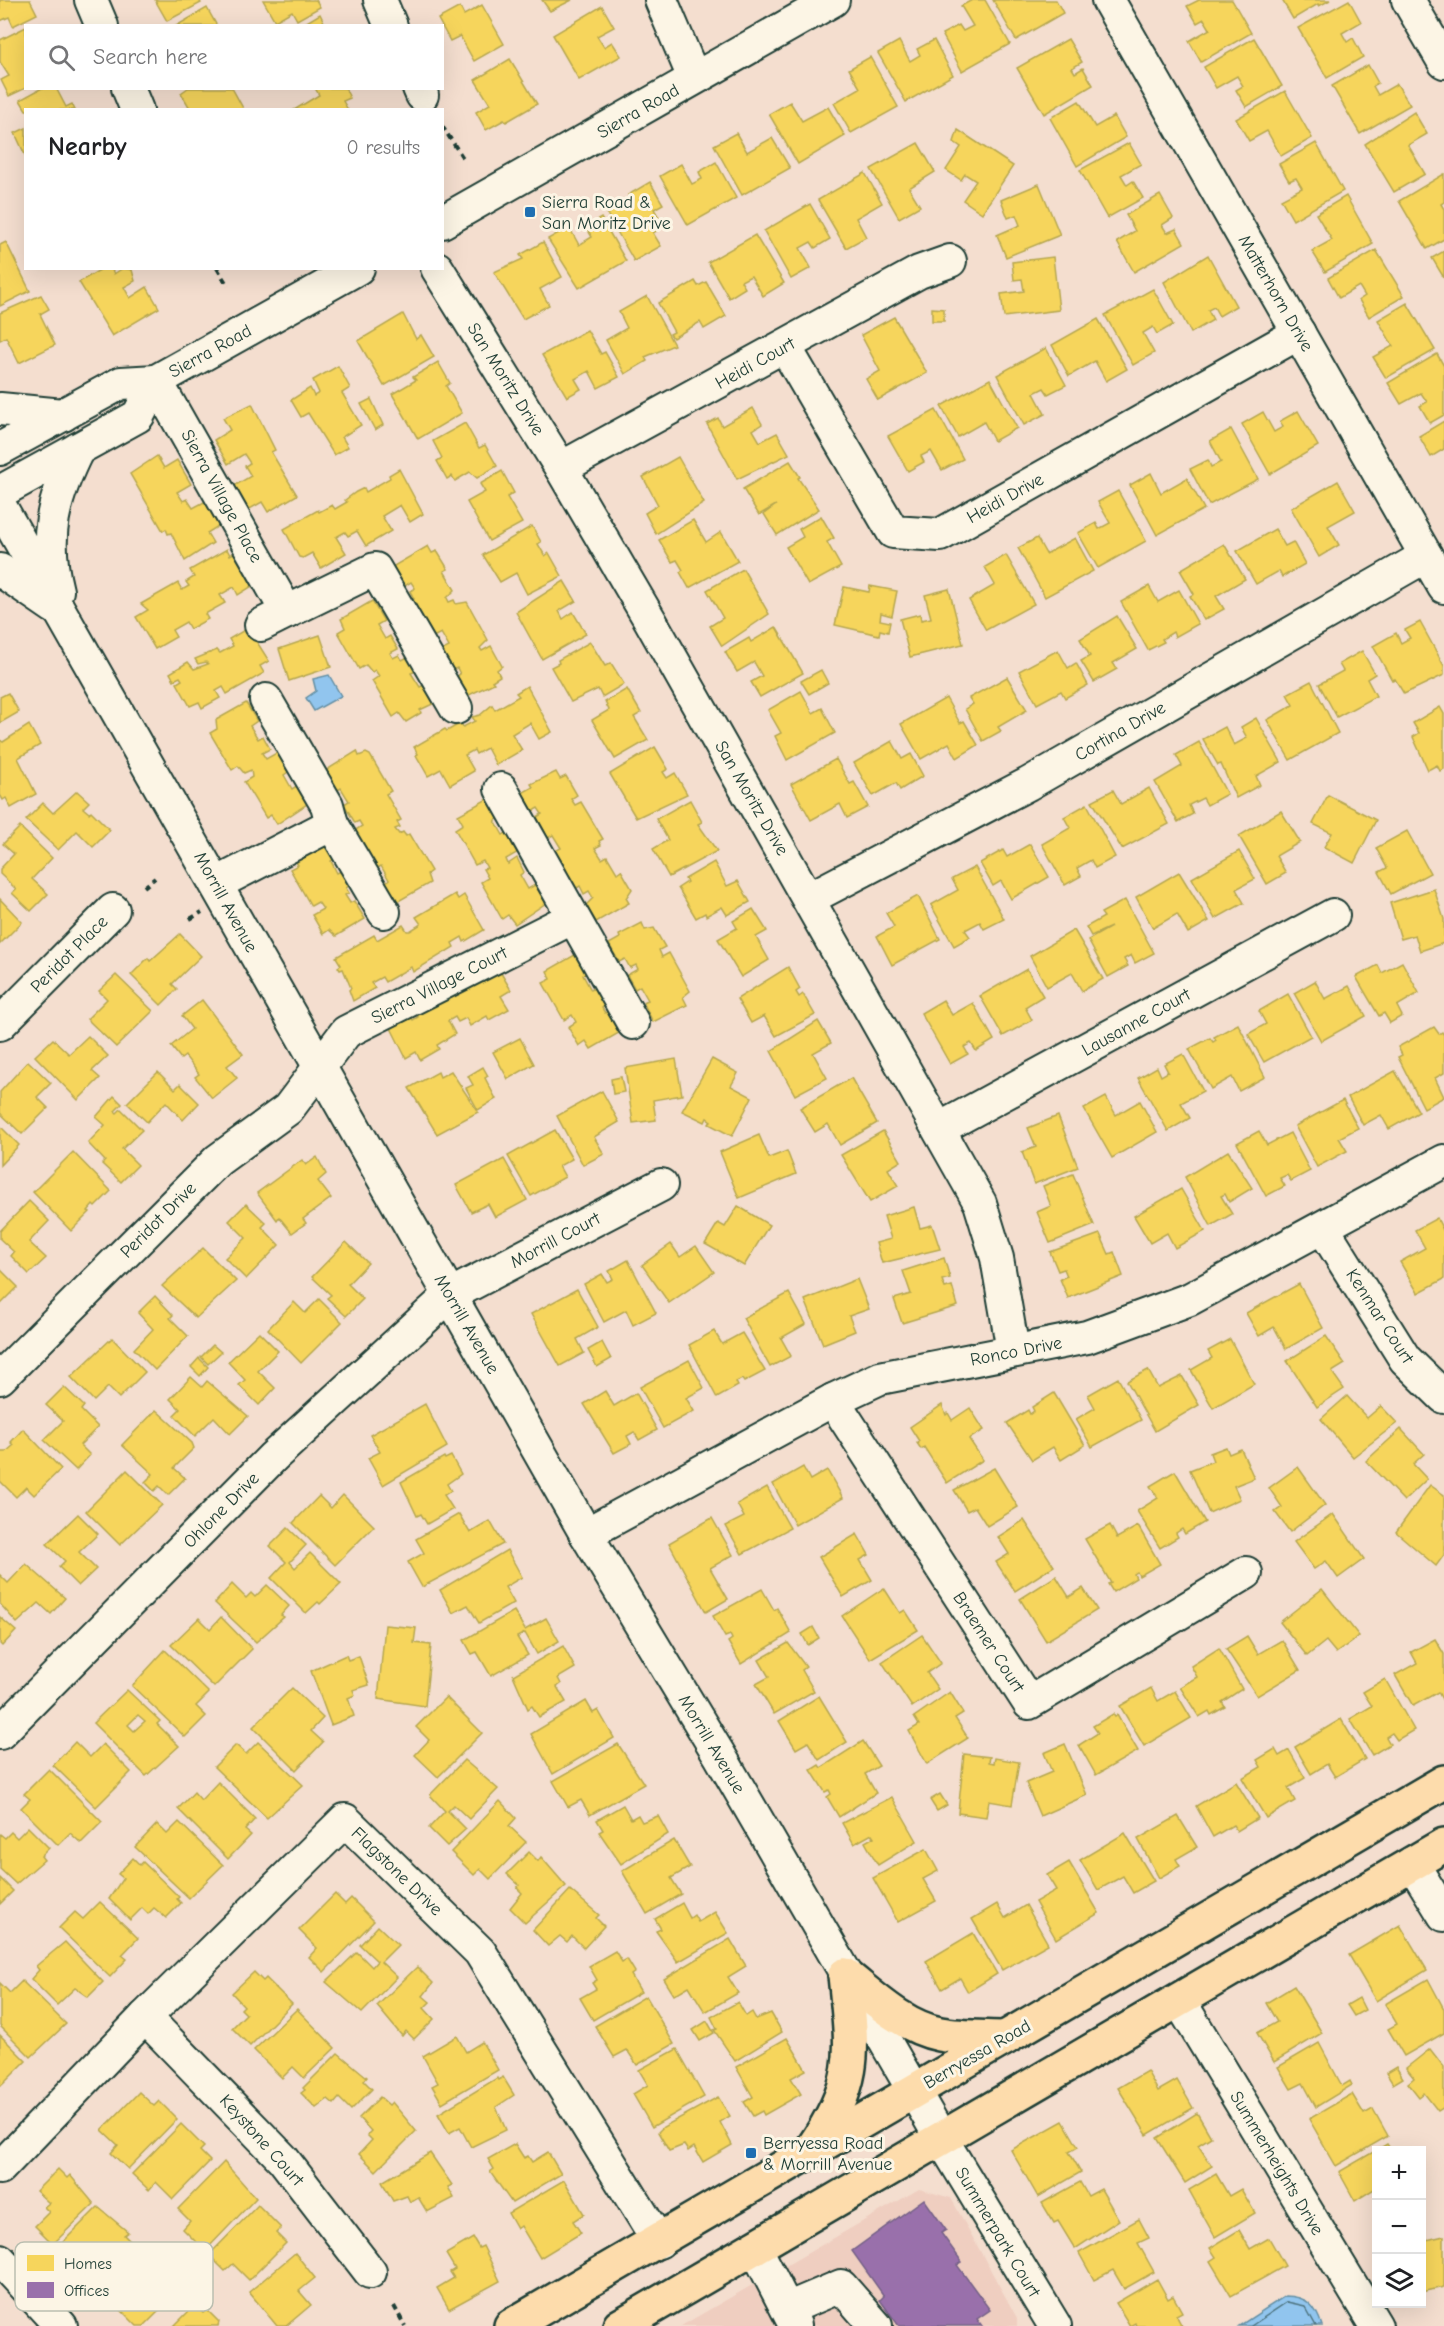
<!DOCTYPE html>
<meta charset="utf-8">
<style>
:root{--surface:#fff;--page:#f6f6f6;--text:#202124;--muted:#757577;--line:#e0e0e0}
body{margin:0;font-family:"Comic Neue",sans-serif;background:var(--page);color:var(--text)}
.controls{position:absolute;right:18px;bottom:18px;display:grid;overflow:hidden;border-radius:0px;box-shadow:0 6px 24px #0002}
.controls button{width:54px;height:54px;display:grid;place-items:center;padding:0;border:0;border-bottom:2px solid var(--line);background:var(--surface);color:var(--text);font:30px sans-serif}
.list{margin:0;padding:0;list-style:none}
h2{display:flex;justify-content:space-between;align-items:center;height:78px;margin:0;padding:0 24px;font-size:26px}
h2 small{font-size:20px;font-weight:400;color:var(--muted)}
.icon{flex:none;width:33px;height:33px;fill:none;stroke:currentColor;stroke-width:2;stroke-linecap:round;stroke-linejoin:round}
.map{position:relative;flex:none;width:1444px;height:2326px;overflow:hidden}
.search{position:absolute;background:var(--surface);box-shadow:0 6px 24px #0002;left:24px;top:24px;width:420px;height:66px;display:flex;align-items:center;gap:15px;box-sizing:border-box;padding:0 21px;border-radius:0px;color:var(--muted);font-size:22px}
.panel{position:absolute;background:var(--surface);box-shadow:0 6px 24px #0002;left:24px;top:108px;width:420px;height:162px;border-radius:0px}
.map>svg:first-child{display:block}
.built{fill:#efcec0}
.water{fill:#91c5ee;stroke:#638fa4;stroke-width:1.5}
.homes{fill:#f6d55c;stroke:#b6a750;stroke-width:1.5;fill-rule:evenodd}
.offices{fill:#9970ab;stroke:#746187;stroke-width:1.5}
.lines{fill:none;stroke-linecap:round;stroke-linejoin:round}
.shore{stroke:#4d737e;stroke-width:1.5}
.minor-casing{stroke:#1f3d34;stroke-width:36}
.major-casing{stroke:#1f3d34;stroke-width:38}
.path{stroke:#1f3d34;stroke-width:4;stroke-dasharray:6 4.5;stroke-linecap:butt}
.minor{stroke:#fcf5e5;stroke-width:32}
.major{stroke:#fddcac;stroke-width:33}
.poi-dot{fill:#1f6fb2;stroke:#fcf5e5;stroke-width:2}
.labels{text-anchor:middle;stroke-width:6;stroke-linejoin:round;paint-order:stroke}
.street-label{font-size:18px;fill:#1f3d34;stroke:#fcf5e5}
.poi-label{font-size:18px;fill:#1f3d34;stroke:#fcf5e5;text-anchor:start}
.key{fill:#fcf5e5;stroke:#babeb0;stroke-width:1.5}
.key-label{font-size:16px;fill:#1f3d34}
</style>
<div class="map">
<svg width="1444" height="2326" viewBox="0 0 1444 2326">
<rect width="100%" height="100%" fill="#f4decf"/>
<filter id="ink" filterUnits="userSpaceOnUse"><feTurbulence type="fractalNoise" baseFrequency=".0167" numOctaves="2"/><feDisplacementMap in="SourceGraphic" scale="12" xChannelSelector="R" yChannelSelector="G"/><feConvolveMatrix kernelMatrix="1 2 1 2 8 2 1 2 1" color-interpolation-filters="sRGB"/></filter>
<g filter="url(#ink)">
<!-- built -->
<polygon class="built" points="919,2189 951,2198 1017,2318 1017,2326 681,2326"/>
<!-- water -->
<g class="water">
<polygon points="329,675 341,696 314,711 306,698 316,691 313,679"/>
<path d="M1285,2296c22,0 31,10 37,30h-83z"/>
</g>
<!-- homes -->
<g class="homes">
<polygon points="0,0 30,0 37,14 13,26 9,17 0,21"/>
<polygon points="155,0 199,0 201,3 167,21"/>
<polygon points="263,0 316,0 320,7 297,20 292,11 275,21"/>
<polygon points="542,0 572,0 550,11"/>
<polygon points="972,0 985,0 1010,44 962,71 942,34 959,25 963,31 973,26 961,6"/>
<polygon points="993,0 1056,0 1063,13 1016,40"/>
<polygon points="1199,0 1232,0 1251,33 1201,62 1189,41 1210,29 1204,19 1197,23 1187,6"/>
<polygon points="1282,0 1330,0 1319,6 1318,4 1293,19"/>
<polygon points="1349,0 1361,22 1342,33 1347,42 1353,38 1363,57 1327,78 1298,28"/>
<polygon points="482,5 504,44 474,61 460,36 450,41 438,19 460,7 464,15"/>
<polygon points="602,6 614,27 597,36 604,47 612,42 621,56 579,80 553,35"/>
<polygon points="207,8 217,26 176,26"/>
<polygon points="320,14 326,26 300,26"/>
<polygon points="26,27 26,88 9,96 1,80 9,76 0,62 0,40"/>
<polygon points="1254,38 1282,86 1246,107 1236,90 1243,86 1237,76 1216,88 1204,67"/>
<polygon points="1068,39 1082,62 1072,68 1075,73 1083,68 1093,85 1044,114 1017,68"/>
<polygon points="934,40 953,75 906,102 878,53 899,41 910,61 920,55 917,49"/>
<polygon points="870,57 898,107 851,133 834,103 860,88 849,69"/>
<polygon points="510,59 537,104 506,122 504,120 486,130 476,112 490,104 475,80"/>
<polygon points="1368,65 1378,83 1373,86 1378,95 1397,84 1410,105 1360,134 1332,86"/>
<polygon points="42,88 56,88 66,107 72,104 75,110 26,110 20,100"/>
<polygon points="188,88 232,88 244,110 191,110 181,93"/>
<polygon points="315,88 345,88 350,98 343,101 348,110 294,110 319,95"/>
<polygon points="1285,91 1312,138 1281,156 1267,131 1249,141 1236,119"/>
<polygon points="1079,101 1095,127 1114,116 1126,137 1077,166 1050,118"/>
<polygon points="790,102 802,121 828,107 845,136 798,164 769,114"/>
<polygon points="1414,112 1427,134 1408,145 1425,174 1394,192 1365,144"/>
<polygon points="26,128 26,155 25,155 15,133"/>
<polygon points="958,130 1013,166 982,213 963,200 976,181 965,174 961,180 946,170 961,147 954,142"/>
<polygon points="736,133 747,152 772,138 790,168 742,195 714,145"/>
<polygon points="918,143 935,172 909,188 920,206 899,218 871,169"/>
<polygon points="1129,143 1141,164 1121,175 1127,185 1133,181 1143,198 1107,218 1080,170"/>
<polygon points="1316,143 1343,191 1293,220 1281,199 1302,188 1296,178 1289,181 1279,164"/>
<polygon points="716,162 736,198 688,225 660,176 681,164 692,184 702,179 699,172"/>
<polygon points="865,173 882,203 856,218 866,237 846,248 818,200"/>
<polygon points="1444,174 1444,202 1441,204 1444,209 1444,239 1427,249 1399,201"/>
<polygon points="650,182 663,204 654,209 664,226 653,233 661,246 634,261 607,214 631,201 628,195"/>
<polygon points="1039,184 1060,235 1006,257 997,235 1020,225 1016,215 1008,218 1001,200"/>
<polygon points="1160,195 1173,218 1162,225 1167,233 1176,229 1184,243 1134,272 1117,242 1135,231 1126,215"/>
<polygon points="1346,196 1373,244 1325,272 1312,251 1332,240 1316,214"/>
<polygon points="810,204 830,239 815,248 811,242 800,248 811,268 791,279 764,231"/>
<polygon points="601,218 626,261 579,288 548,239 569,227 579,245 592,237 586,227"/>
<polygon points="755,235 784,283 763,296 751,276 741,281 745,288 729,298 708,262"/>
<polygon points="6,242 30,291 0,306 0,245"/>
<polygon points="543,242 562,277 540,289 549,305 523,319 494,272 523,259 520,255"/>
<polygon points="1376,250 1404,296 1369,317 1359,300 1365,296 1359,286 1339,298 1328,278"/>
<polygon points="1444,251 1444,278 1432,258"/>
<polygon points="1208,255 1236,306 1219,316 1214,307 1208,310 1213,320 1191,333 1164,282"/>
<polygon points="1053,257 1059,310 1004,317 1001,294 1024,291 1022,279 1014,280 1012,262"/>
<polygon points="103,268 111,268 114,274 123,268 132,270 135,281 124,287 130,298 147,287 159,308 112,336 79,282"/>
<polygon points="695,281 698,286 706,282 726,316 704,329 700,322 673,338 670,334 674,332 658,303"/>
<polygon points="1153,289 1173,325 1157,334 1153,327 1143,333 1154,353 1133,365 1105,315"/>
<polygon points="41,295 49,309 40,314 55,345 19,363 6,337 0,340 0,313"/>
<polygon points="647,296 674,345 645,357 647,361 625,374 606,340 627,328 619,312"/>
<polygon points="1407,303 1435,350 1386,378 1373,357 1393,346 1378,320"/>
<polygon points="932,308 944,309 944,321 932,321"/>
<polygon points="403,314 416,339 421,335 434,357 384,386 358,341"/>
<polygon points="894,317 927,373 878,400 866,379 880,371 861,335"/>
<polygon points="1098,319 1127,369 1106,381 1095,361 1069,376 1052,345"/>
<polygon points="587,330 601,354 605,352 619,377 598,388 589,371 575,379 581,389 567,397 542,355"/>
<polygon points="1046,348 1066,385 1048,394 1044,388 1034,393 1045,414 1024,425 997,375"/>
<polygon points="1437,354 1444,366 1444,415 1430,423 1420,406 1427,402 1421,393 1401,404 1388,383"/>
<polygon points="438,362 450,383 446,386 462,413 418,439 392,394 416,380 413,377"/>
<polygon points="338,366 350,388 342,393 361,425 342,437 348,447 334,455 308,413 301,417 291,400 310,388 314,396 319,393 313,380"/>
<polygon points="990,379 1017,428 994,441 984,422 958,437 941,406"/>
<polygon points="371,399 383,425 375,430 361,404"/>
<polygon points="252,404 275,450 271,452 297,495 268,512 262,502 248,510 234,486 251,476 245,466 250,463 244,454 228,464 214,440 230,430 223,418"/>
<polygon points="753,408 762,424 753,430 760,442 777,433 789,454 737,479 707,424 718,418 722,426"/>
<polygon points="936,410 963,459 942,470 931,451 921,456 924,462 908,471 888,436"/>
<polygon points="1298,411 1318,446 1270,474 1242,424 1263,412 1274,432 1283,427 1280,421"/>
<polygon points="1444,421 1444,449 1431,457 1419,436"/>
<polygon points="465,423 479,448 485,445 497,466 477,478 470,472 455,481 452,476 447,479 437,461 442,458 433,441"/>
<polygon points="1231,429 1258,479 1209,505 1190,469 1208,460 1211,467 1221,462 1210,441"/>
<polygon points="157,456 164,468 177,460 191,484 177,492 183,501 187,499 193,508 206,501 220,525 207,533 213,543 185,561 171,533 168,534 166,529 163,531 130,474"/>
<polygon points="678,457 704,503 656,534 645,513 658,505 643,477"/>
<polygon points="790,461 800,477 798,478 819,509 777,535 764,514 776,505 759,515 743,489"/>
<polygon points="399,469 423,514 410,522 400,505 382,516 391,531 366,546 357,531 348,536 345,532 336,537 346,553 321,568 312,553 303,558 299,557 284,529 318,510 319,512 332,505 335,509 347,502 345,500 356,492 364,488 366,492 390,478 389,475"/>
<polygon points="502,471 514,493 507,497 522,523 489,541 467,502 485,492 480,484"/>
<polygon points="1151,473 1161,493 1187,478 1204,509 1157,535 1130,485"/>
<polygon points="1338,481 1355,511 1328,526 1339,545 1319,557 1291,508"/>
<polygon points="1118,491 1146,541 1098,568 1078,533 1096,523 1099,529 1110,523 1098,502"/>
<polygon points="821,516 834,538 827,542 841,567 808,585 786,547 803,537 799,529"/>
<polygon points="693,520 706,542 721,532 738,561 689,588 680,572 683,570 677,560 672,562 659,540"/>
<polygon points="532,526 541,542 538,544 545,556 549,553 562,576 527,594 516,573 500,582 483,555"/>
<polygon points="1275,529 1285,546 1293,542 1305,564 1282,577 1279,571 1256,584 1237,551"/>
<polygon points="1037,538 1046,554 1075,538 1093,571 1045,597 1018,548"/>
<polygon points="1224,544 1245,579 1216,596 1224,609 1204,620 1190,596 1194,594 1180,570"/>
<polygon points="428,546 432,553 437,551 448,569 444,571 455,590 447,598 449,602 454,600 456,604 467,602 488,640 480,648 482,651 491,646 502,666 497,670 500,676 492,681 494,683 467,696 456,677 460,674 457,668 452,670 441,651 449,647 441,633 433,637 423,619 418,622 407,603 414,599 410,591 415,588 411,582 403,587 392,567"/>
<polygon points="227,549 230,555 240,550 254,585 238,595 234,587 220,595 225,603 205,614 208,619 190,629 186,622 172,630 176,637 155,649 136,617 148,610 141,604 178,583 182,590 189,586 186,582 194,577 190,570"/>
<polygon points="1006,555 1034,604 986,630 969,600 995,585 985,567"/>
<polygon points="743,569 769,614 722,646 710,626 723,618 707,590"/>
<polygon points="564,581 576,601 559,611 563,619 573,612 586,634 542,659 516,612"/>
<polygon points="870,586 897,591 892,616 881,613 880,620 890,622 888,632 880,630 879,635 835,625 844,587 869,592"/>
<polygon points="1149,586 1158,602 1179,590 1198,624 1175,637 1173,632 1162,639 1164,642 1148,650 1121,602"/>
<polygon points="949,589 963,644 910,657 900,619 920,614 921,620 931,618 925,595"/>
<polygon points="372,601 384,621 377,625 385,639 390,636 398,649 390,653 393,658 399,655 402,660 408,657 416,671 411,673 420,687 426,684 437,702 420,710 421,713 406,722 399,713 393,717 372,681 379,676 375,670 372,672 366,665 359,669 338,632 345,628 341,619"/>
<polygon points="1117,616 1137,649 1113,663 1117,669 1094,682 1081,661 1090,656 1080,639"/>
<polygon points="1420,622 1444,666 1444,675 1404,694 1395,679 1392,680 1373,646 1396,633 1401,643 1410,638 1405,630"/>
<polygon points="776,627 803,673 760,697 751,682 762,676 754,662 737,672 725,652 749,638 751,642"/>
<polygon points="248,628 269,661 260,666 264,673 227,694 223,687 216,691 220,698 202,708 199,702 190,706 177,683 182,680 180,677 174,680 170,673 188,662 194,669 208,664 206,662 198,664 195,659 217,650 220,653 233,646 229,639"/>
<polygon points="320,635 331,667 289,681 279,649"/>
<polygon points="590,642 605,666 611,663 624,684 602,697 598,689 571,702 551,667 559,663 558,660"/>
<polygon points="1058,650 1068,668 1076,663 1088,685 1065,698 1061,691 1037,704 1019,671"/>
<polygon points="1362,651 1375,674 1367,679 1376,696 1337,717 1319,684 1343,671 1339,664"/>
<polygon points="821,670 828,683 809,694 801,681"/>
<polygon points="1007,677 1027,710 998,727 1001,731 983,741 965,709 973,704 969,698"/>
<polygon points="1311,681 1338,733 1290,760 1267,720 1293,705 1287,694"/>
<polygon points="527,686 552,732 539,739 530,723 512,734 522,750 496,765 487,748 476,754 474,750 465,755 474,771 450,785 441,769 428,776 416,755 418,754 414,747 445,729 447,731 461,723 463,727 475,721 472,717 480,715 492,705 495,710 519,696 516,693"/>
<polygon points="627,689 641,713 634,717 648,740 615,759 592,720 609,710 605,702"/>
<polygon points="801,691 813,713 822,708 835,733 787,760 775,736 781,733 768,710"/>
<polygon points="8,693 19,712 0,723 0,697"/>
<polygon points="946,698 960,723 964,721 978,745 957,758 949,743 921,759 901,724"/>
<polygon points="246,703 257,721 250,726 258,739 263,736 270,749 262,753 266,759 280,751 291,770 284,775 292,789 300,784 310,802 277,824 271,815 266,818 244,782 252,777 251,770 244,773 238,766 232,770 210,733 217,729 216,720"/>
<polygon points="1440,707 1444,714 1444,769 1440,771 1437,765 1428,770 1413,737 1419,733 1413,723"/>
<polygon points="1256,718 1281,762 1256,776 1260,785 1236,798 1221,764 1218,765 1203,739 1225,727 1234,745 1247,738 1241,727"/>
<polygon points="29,725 40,745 18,758 36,794 11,808 6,798 3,800 0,795 0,740 3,742"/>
<polygon points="892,741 902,759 911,754 923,776 900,790 896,783 873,796 854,763"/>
<polygon points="1199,742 1227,794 1207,805 1203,798 1189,805 1193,814 1178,822 1155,782 1182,766 1176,755"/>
<polygon points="655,747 668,769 663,772 667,778 675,773 687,794 636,818 610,774"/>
<polygon points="357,751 359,756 366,753 370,755 391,791 386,794 401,820 397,822 400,827 395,829 399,834 403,832 406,836 409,834 431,871 427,874 430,883 395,903 383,883 389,880 381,866 376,869 354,831 362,826 359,821 355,823 344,804 349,801 341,788 336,791 325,771"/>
<polygon points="836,759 850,784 854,782 868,807 847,818 840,804 811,820 791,784"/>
<polygon points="556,772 560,779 566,776 577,795 571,799 575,805 581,802 603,839 599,841 601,845 595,848 602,859 607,856 617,873 621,870 632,889 626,898 629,903 596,922 586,905 593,898 589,891 584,894 580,886 572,891 561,872 566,869 555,851 561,848 553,835 548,838 537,817 542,814 538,808 533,811 522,793 533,787 531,784"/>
<polygon points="1149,788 1169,824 1122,849 1092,801 1113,790 1121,804"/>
<polygon points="77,791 89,802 83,808 89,813 91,811 110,830 93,847 77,831 58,850 26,820 43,803 53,813"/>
<polygon points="1328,795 1376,820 1354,863 1324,847 1332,833 1313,824"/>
<polygon points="491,797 502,816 495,821 503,835 509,831 520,851 506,859 508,864 517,858 524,872 520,875 528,889 535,885 546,903 515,924 508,915 502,919 481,882 488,878 483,869 487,868 483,861 475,865 455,829 463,824 458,815"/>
<polygon points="690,800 702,822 698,824 717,851 669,877 653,849 668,840 656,819"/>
<polygon points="1087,804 1115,857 1095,868 1091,860 1077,868 1081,876 1065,885 1042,844 1070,828 1064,817"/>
<polygon points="1281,811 1300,842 1276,856 1286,873 1267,884 1239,836"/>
<polygon points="20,827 52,858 32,879 48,894 31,911 12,893 16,889 0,874 0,869 14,854 3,844"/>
<polygon points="1407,831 1430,873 1391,894 1379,872 1387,868 1376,848"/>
<polygon points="326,838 335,859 331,861 337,873 341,871 350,885 346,888 349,893 345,895 350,903 354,901 365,919 336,936 329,930 323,934 312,915 323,909 318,902 311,906 290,869 298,865 293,857"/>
<polygon points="1030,844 1049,877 1011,899 1001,881 993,886 980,863 1003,850 1007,857"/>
<polygon points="1239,851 1255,879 1236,889 1244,903 1215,919 1192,878"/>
<polygon points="714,862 727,886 738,881 750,902 727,915 722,907 706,916 705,913 696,918 678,888 687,882 685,879"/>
<polygon points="975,867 1004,919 984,929 980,922 965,930 970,937 954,946 931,905 958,890 952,879"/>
<polygon points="1179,872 1209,921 1188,933 1177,914 1153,928 1136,897"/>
<polygon points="1434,889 1444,919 1444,943 1420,951 1415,935 1401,939 1390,903"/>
<polygon points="455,894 458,899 464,895 484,930 464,942 462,937 452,943 454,947 413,972 411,967 385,982 382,977 371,983 375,988 353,1001 349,990 351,988 343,969 340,970 338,967 341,965 336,957 374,935 377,940 403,925 407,931 410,931 421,924 416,917"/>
<polygon points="918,896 940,939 892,965 877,936 894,927 886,913"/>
<polygon points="0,899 22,922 0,944"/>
<polygon points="1125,900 1154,953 1135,963 1131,955 1124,959 1128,966 1108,977 1088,940 1111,927 1091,936 1086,927 1104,917 1101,913"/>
<polygon points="753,909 767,931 756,937 769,960 741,977 718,939 737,928 733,921"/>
<polygon points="642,923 645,930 654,928 665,947 659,950 662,957 669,953 690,991 683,997 687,1005 653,1022 643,1002 648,1000 640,986 635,989 627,975 638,969 636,965 630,968 625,959 619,962 609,944 620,938 619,935"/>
<polygon points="1074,930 1103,979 1082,991 1072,973 1047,987 1030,956"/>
<polygon points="180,934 201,956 172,984 177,989 161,1005 131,975 148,958 150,961"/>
<polygon points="580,952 590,971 583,975 591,990 598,986 608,1004 602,1008 605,1013 612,1009 624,1030 591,1049 586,1041 579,1046 568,1027 576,1022 572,1015 564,1020 543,983 551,979 547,971"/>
<polygon points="1402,962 1419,993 1397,1006 1402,1016 1390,1023 1384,1013 1379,1016 1356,977 1378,965 1382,973"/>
<polygon points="495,963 511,990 501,996 509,1009 489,1020 487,1016 470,1026 466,1018 458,1022 455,1017 448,1021 455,1034 437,1045 439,1049 420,1060 416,1052 406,1058 389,1024 411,1016 413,1020 418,1017 416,1013"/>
<polygon points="788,967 800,989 796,992 799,997 803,994 815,1015 776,1036 764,1016 751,1023 737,999"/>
<polygon points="1027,969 1043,996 1025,1007 1032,1020 1003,1036 980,996"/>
<polygon points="116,975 153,1011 116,1047 87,1019 107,999 99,991"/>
<polygon points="1315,981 1325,999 1349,986 1366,1016 1321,1041 1294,993"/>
<polygon points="1288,994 1311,1036 1264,1062 1248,1034 1266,1024 1259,1011"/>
<polygon points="202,1000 243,1054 227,1066 237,1078 212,1098 195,1077 199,1074 185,1056 181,1059 171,1046 192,1029 182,1016"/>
<polygon points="943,1000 952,1015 973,1003 994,1040 976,1051 971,1043 964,1047 968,1054 950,1064 921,1013"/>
<polygon points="818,1021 831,1043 813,1053 827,1078 795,1095 771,1051"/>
<polygon points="1238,1024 1265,1077 1239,1091 1232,1077 1211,1089 1189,1049 1210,1038 1213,1042 1216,1040 1214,1037"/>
<polygon points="1434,1027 1439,1034 1442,1032 1444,1035 1444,1073 1435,1078 1444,1097 1424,1108 1398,1057 1402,1055 1398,1047"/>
<polygon points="88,1036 108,1056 92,1071 100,1078 78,1100 35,1056 53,1039 69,1054"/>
<polygon points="520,1038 534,1064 508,1079 493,1052"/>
<polygon points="1183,1054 1203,1091 1181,1103 1190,1118 1168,1131 1138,1078 1157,1067 1161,1076 1168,1072 1164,1064"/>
<polygon points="676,1059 682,1095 653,1100 656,1120 633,1123 625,1068"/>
<polygon points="712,1059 738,1073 731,1086 752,1097 732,1136 709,1124 711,1121 707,1118 705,1122 682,1111"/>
<polygon points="28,1061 51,1083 37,1097 48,1108 22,1134 0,1113 0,1092"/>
<polygon points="483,1067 488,1076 485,1078 496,1099 478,1110 466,1088 473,1085 468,1076"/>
<polygon points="451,1071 478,1112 437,1134 409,1088 438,1072 440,1077"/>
<polygon points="1395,1071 1419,1112 1389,1129 1381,1115 1363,1125 1348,1097"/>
<polygon points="158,1072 175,1089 180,1084 199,1103 183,1120 166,1102 147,1122 127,1103"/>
<polygon points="621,1077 624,1092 613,1094 611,1079"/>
<polygon points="851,1078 877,1123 840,1145 828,1124 815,1132 800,1108"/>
<polygon points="602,1091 619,1122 594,1137 604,1154 583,1165 557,1116"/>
<polygon points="114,1096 122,1104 115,1111 117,1113 121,1109 142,1130 122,1149 138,1165 121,1182 102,1164 105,1161 88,1143 105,1125 96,1117"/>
<polygon points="1106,1097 1116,1115 1140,1101 1157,1132 1112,1158 1084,1109"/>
<polygon points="1343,1100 1358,1128 1339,1138 1347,1151 1317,1167 1295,1126"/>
<polygon points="1058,1116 1078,1167 1034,1184 1022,1152 1036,1147 1028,1128"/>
<polygon points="0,1126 19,1145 0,1165"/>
<polygon points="555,1130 572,1159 559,1166 565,1177 531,1196 508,1156"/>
<polygon points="883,1131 901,1161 888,1169 898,1186 870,1202 841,1155"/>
<polygon points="1259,1131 1267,1145 1290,1133 1310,1171 1291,1181 1287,1175 1280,1178 1285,1186 1266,1196 1237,1143"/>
<polygon points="759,1135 769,1158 787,1151 796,1174 739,1198 720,1152"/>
<polygon points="1228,1151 1252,1188 1229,1202 1225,1194 1221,1196 1232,1214 1211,1226 1185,1177"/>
<polygon points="73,1152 111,1191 95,1207 93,1205 88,1211 90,1212 71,1231 33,1192"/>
<polygon points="317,1157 326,1174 318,1181 331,1198 303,1219 306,1223 292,1233 279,1217 277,1220 257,1193 302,1160 306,1165"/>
<polygon points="504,1159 527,1200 495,1217 488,1204 471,1212 456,1185"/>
<polygon points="1073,1174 1094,1225 1050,1243 1037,1212 1051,1206 1043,1186"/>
<polygon points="1181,1189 1205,1231 1175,1248 1167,1233 1150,1243 1134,1216"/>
<polygon points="29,1201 49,1221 29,1242 46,1258 29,1274 11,1256 14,1252 0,1239 0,1231"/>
<polygon points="246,1204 266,1223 262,1227 279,1245 246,1279 225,1258 246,1238 229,1221"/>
<polygon points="738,1206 769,1225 744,1266 705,1244 718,1223 725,1227"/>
<polygon points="914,1207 920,1228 932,1225 940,1249 882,1263 876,1243 891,1239 884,1216"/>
<polygon points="1437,1218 1444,1232 1444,1279 1418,1293 1400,1262 1425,1248 1415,1230"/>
<polygon points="1100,1234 1109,1254 1114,1252 1123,1276 1068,1298 1060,1279 1067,1276 1064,1269 1058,1271 1050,1252"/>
<polygon points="346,1242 368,1263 348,1284 363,1299 346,1316 327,1298 331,1295 312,1277"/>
<polygon points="671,1244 680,1257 696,1246 714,1272 669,1303 642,1265"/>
<polygon points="203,1248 236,1281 196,1318 162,1286"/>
<polygon points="944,1258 950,1278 942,1280 945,1288 952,1286 958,1306 902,1323 894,1299 911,1294 903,1271"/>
<polygon points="628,1260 656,1313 633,1325 626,1310 604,1322 584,1284 602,1274 607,1282 613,1279 609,1271"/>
<polygon points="0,1269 18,1287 0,1305"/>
<polygon points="857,1279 869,1309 849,1316 855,1331 823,1344 805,1300"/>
<polygon points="1299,1284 1323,1328 1286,1349 1274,1327 1259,1336 1246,1313"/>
<polygon points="577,1289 598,1327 577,1339 584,1353 560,1366 531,1314"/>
<polygon points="789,1293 806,1324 781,1338 791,1356 770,1367 743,1318"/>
<polygon points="155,1296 173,1315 170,1318 188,1336 155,1370 134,1349 153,1329 138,1313"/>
<polygon points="319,1299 342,1322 301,1363 268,1329 294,1302 305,1313"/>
<polygon points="714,1331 722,1344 742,1333 765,1371 744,1382 742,1379 736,1382 738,1386 717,1398 689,1345"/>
<polygon points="259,1332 278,1351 258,1371 275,1388 259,1405 239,1385 245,1380 228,1362"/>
<polygon points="1326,1336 1345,1364 1332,1372 1344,1389 1317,1407 1287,1361"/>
<polygon points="112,1338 145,1372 119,1398 108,1387 94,1401 71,1377"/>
<polygon points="1230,1339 1254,1384 1213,1408 1191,1370 1212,1358 1208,1351"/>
<polygon points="602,1342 611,1359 597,1367 588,1350"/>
<polygon points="213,1345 221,1352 208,1364 201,1357"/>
<polygon points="199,1358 208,1367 200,1376 191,1367"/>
<polygon points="689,1360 704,1388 686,1398 694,1411 663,1428 640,1387"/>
<polygon points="1148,1370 1158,1388 1182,1376 1199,1405 1155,1431 1127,1381"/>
<polygon points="191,1377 202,1387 207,1381 248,1416 230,1434 214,1417 195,1436 174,1415 180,1409 170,1399"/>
<polygon points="1118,1378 1141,1420 1092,1447 1076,1419 1095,1408 1088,1395"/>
<polygon points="64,1387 84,1406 81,1410 98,1427 80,1445 90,1455 76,1470 44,1440 63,1421 46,1405"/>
<polygon points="605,1391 614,1406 636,1393 657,1430 639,1440 634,1432 627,1436 631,1444 614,1453 584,1404"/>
<polygon points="1054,1393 1085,1445 1061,1460 1053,1447 1032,1460 1007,1423 1028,1410 1030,1414 1034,1411 1032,1407"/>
<polygon points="1347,1396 1367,1418 1381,1406 1397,1423 1353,1457 1321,1419"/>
<polygon points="425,1404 447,1447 383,1485 368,1458 380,1452 370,1435"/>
<polygon points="942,1405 946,1415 948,1413 952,1420 970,1408 984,1430 969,1439 983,1460 947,1483 924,1447 921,1449 917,1443 919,1441 910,1427"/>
<polygon points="156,1410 192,1443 194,1448 174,1468 185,1478 168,1495 159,1486 154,1491 145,1482 153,1474 122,1445"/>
<polygon points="23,1429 61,1469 34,1495 26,1487 16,1497 0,1481 0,1452 6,1452 14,1445 11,1442"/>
<polygon points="1401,1429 1424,1454 1413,1464 1427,1479 1404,1501 1366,1461"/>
<polygon points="1226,1447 1229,1454 1241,1449 1254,1478 1234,1486 1240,1499 1209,1513 1190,1470 1213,1461 1210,1453"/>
<polygon points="451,1456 461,1474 447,1484 451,1491 444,1495 453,1509 427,1524 421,1514 417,1516 401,1482 444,1457 445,1459"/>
<polygon points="803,1467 810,1480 827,1470 843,1498 795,1525 773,1484"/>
<polygon points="1298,1467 1325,1505 1290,1532 1275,1512 1282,1507 1269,1488"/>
<polygon points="994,1468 1018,1507 987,1526 975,1507 967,1511 954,1490"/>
<polygon points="127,1470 162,1505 120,1545 86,1511"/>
<polygon points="1175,1471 1205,1522 1185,1534 1182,1529 1176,1533 1178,1537 1160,1548 1137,1511 1158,1498 1150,1486"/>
<polygon points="1430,1485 1444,1495 1444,1555 1436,1566 1396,1532"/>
<polygon points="767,1487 790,1528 742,1554 726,1526 744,1517 737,1504"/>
<polygon points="343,1495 374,1526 335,1565 293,1523 319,1496 331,1508"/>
<polygon points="78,1514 98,1534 79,1552 96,1569 78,1586 59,1567 65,1561 47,1544"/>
<polygon points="459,1514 470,1533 490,1521 503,1544 422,1587 408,1562 424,1553 416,1539"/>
<polygon points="1333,1514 1364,1559 1338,1578 1326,1561 1314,1569 1294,1542"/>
<polygon points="712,1518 733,1555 710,1568 728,1599 706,1612 669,1543"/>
<polygon points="1024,1520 1054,1566 1015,1591 996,1562 1009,1554 998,1537"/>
<polygon points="1110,1525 1117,1538 1138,1526 1160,1564 1139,1576 1137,1572 1134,1574 1136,1578 1113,1592 1108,1584 1111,1583 1085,1539"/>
<polygon points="288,1528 306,1545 290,1562 295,1568 310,1553 341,1584 320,1604 318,1602 306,1613 271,1578 286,1562 270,1546"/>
<polygon points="857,1534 869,1555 860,1560 872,1580 843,1597 819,1557"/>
<polygon points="507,1550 522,1577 505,1587 514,1603 479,1623 468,1605 453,1613 440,1590"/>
<polygon points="26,1564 65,1598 51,1614 39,1603 17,1623 0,1604 0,1575 8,1583"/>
<polygon points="1056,1576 1069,1597 1083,1588 1097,1610 1046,1641 1020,1599"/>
<polygon points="232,1584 246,1598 251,1593 255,1597 267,1585 289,1606 281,1615 284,1617 256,1642 215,1603"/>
<polygon points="884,1588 900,1613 905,1610 918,1630 870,1659 842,1616"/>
<polygon points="762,1589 774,1610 777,1608 791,1633 741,1664 728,1642 732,1639 730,1635 725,1637 713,1616"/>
<polygon points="1322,1589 1359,1636 1336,1653 1326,1641 1307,1656 1280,1622"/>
<polygon points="514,1611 525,1630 546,1618 559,1641 537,1654 525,1633 517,1637 528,1655 491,1676 477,1652 472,1654 464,1640"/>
<polygon points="0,1617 16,1631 2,1646 0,1644"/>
<polygon points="221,1617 252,1649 214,1687 171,1645 199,1618 210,1629"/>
<polygon points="385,1625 416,1628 414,1643 431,1645 425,1706 378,1699"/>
<polygon points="813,1627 819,1638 808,1645 802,1634"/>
<polygon points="922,1635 941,1663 927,1673 938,1689 912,1707 882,1662"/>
<polygon points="1247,1636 1258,1654 1282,1640 1300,1670 1257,1696 1226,1649"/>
<polygon points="1435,1639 1444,1654 1444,1703 1438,1692 1413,1706 1395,1675 1417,1663 1411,1652"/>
<polygon points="788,1643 806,1667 802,1670 814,1691 774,1714 756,1684 769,1677 759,1660"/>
<polygon points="563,1646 575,1668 558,1678 561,1684 557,1687 566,1702 539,1717 532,1706 528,1709 513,1675"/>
<polygon points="1219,1648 1242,1689 1222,1702 1225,1707 1211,1715 1209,1711 1199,1717 1180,1687 1197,1677 1191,1666"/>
<polygon points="165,1650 209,1693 196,1706 206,1716 185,1737 132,1686"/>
<polygon points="346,1655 348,1660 359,1656 369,1685 353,1690 355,1695 348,1698 354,1716 331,1725 311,1671"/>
<polygon points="1385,1679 1414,1730 1397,1740 1392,1733 1386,1737 1390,1744 1372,1755 1350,1719 1372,1706 1363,1692"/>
<polygon points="292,1688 323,1718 311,1731 323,1742 296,1770 253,1727"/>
<polygon points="1151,1688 1158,1701 1175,1691 1191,1718 1144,1746 1120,1706"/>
<path d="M127,1690l33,31 -3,3 22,22 -33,30 -53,-53zM138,1715l7,6 -11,10 -6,-6z"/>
<polygon points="950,1692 963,1713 955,1718 968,1738 927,1764 909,1731 919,1725 914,1717"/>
<polygon points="819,1696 847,1742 819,1760 808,1742 796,1749 779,1721"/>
<polygon points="446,1697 482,1733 438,1777 415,1755 429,1740 416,1727"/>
<polygon points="586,1701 593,1713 598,1710 614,1738 553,1774 531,1734"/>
<polygon points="1113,1714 1115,1717 1117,1715 1138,1751 1096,1775 1079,1745 1098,1733 1093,1726"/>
<polygon points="1341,1719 1365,1759 1335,1777 1327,1764 1311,1774 1295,1747"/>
<polygon points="863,1741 879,1766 865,1774 876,1793 839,1817 827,1797 831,1794 829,1790 825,1792 811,1770 819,1765 821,1768"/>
<polygon points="75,1742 90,1757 103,1744 131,1772 96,1807 53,1765"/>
<polygon points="258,1742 303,1785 267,1818 214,1767 236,1745 246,1754"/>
<polygon points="618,1744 644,1784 590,1815 581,1800 568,1807 553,1781"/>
<polygon points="1065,1744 1087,1795 1040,1816 1026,1783 1052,1772 1044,1753"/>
<polygon points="1275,1749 1279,1756 1289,1750 1305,1778 1288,1788 1295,1801 1266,1818 1242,1778 1261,1767 1257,1760"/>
<polygon points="964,1754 990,1757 989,1762 994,1763 995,1758 1019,1762 1012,1805 989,1801 986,1817 958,1813"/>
<polygon points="464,1760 498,1789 469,1819 454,1805 448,1811 466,1829 447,1846 429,1828 445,1811 430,1795"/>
<polygon points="49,1769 102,1822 81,1843 70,1833 58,1845 21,1808 30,1799 24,1794"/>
<polygon points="218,1782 255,1819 245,1830 251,1835 228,1859 178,1809 194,1792 201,1800"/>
<polygon points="1236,1782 1258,1818 1237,1831 1233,1825 1213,1837 1196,1806"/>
<polygon points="940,1794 947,1805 937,1811 930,1800"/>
<polygon points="892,1797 917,1841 878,1865 865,1842 874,1837 872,1834 854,1844 842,1823"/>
<polygon points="500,1801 516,1818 509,1826 526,1842 490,1879 480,1869 474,1875 451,1852"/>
<polygon points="623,1805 631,1819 638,1815 642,1822 658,1816 668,1834 621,1864 599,1832 603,1830 597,1820"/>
<polygon points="1178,1816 1197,1847 1176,1859 1180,1866 1159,1878 1138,1839"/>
<polygon points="179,1822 223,1865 189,1898 135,1847 157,1824 167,1834"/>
<polygon points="28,1827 49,1848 41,1856 44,1860 16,1884 0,1869 0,1834 5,1838 11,1832 17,1838"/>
<polygon points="1125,1833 1154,1881 1133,1893 1123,1876 1098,1890 1080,1860"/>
<polygon points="674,1840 690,1867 671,1878 681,1894 647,1914 622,1871"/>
<polygon points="926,1849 938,1871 923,1879 936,1901 898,1922 873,1878"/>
<polygon points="529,1852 538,1861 541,1857 566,1886 525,1923 510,1908 522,1893 517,1888 519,1885 507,1874"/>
<polygon points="133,1858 140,1865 143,1862 179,1897 177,1899 181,1903 166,1918 154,1908 148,1914 142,1908 130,1920 109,1899 123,1878 118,1874"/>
<polygon points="1069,1862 1099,1913 1056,1939 1035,1902 1056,1890 1047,1875"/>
<polygon points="0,1878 13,1891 0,1904"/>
<polygon points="570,1890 599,1915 596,1918 604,1926 584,1948 572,1936 567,1942 560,1936 548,1946 533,1930"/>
<polygon points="335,1894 345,1904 351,1898 374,1921 324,1972 309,1957 317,1948 299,1930"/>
<polygon points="100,1902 138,1938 122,1955 127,1959 110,1977 59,1928 75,1912 83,1919"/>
<polygon points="682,1903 690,1918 694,1915 698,1922 715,1912 728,1933 678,1962 656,1931 661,1929 655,1919"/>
<polygon points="997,1904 1005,1918 1026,1905 1048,1944 1002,1970 972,1919"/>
<polygon points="1400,1925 1427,1970 1376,2001 1349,1955"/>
<polygon points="378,1926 398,1945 381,1962 397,1977 362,2013 326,1982 357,1952 372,1967 377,1961 360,1945"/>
<polygon points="973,1933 997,1974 968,1992 960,1978 942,1989 926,1961"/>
<polygon points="730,1939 746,1966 728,1977 738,1993 705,2012 689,1986 674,1995 664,1979"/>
<polygon points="65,1942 103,1982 88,1997 75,1988 57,2005 31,1979 39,1970 36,1966"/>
<polygon points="615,1951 622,1962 627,1959 635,1972 631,1975 641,1992 593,2020 580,1998 596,1989 592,1983 597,1980 589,1966"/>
<polygon points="417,1967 433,1983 423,1996 430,2002 424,2008 434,2019 414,2039 406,2031 402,2036 377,2006"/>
<polygon points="254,1972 263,1981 266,1978 292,2004 250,2046 232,2028 246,2014 241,2009 244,2006 232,1993"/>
<polygon points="1428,1979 1444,2009 1444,2033 1404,2056 1388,2029 1397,2024 1385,2004"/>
<polygon points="22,1981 66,2024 31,2057 0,2026 0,1983 10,1993"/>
<polygon points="1294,1986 1322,2033 1274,2062 1257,2033 1277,2022 1266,2003"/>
<polygon points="646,1996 674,2044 637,2065 627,2050 614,2057 595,2026"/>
<polygon points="1359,1998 1365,2010 1354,2016 1347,2005"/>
<polygon points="738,2002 746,2016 752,2012 756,2019 771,2013 782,2032 735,2061 714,2030 717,2029 711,2017"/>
<polygon points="297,2009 335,2048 304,2078 293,2067 282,2078 254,2050"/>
<polygon points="707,2021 714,2033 700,2041 693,2030"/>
<polygon points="0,2035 26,2061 1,2086 0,2085"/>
<polygon points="457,2036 466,2052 482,2042 498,2070 442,2103 432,2086 438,2083 423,2056"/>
<polygon points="787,2038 806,2070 791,2078 801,2094 764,2115 762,2111 753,2116 744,2102 753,2097 736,2067"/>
<polygon points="1319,2043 1342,2086 1350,2081 1352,2085 1316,2107 1303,2083 1291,2089 1278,2067"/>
<polygon points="677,2049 704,2097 652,2127 633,2094 648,2085 639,2070"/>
<polygon points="1430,2049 1444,2067 1444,2107 1438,2111 1424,2093 1419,2097 1408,2083 1414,2078 1406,2068"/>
<polygon points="338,2053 367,2077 364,2081 372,2089 351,2110 339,2098 334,2104 328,2099 316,2108 301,2093 305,2090 303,2088"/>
<polygon points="1396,2067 1403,2078 1393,2084 1386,2073"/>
<polygon points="1147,2071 1158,2091 1177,2080 1193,2108 1147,2135 1118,2088"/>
<polygon points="503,2077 514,2095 496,2107 506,2130 471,2147 460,2127 449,2133 438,2114 497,2078 498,2080"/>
<polygon points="139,2092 154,2106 159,2101 177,2119 128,2169 111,2153 118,2145 102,2130"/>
<polygon points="1352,2094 1364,2114 1373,2109 1388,2136 1336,2166 1309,2119"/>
<polygon points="380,2097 389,2105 392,2102 416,2131 376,2171 359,2154 372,2140 367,2135 371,2131 359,2118"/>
<polygon points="718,2097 730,2116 720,2122 732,2145 703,2162 694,2147 688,2151 684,2145 669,2151 658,2132 663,2127"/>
<polygon points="1197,2113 1211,2137 1198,2145 1212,2166 1185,2183 1157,2138"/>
<polygon points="1063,2121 1078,2147 1069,2152 1081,2172 1038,2197 1011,2150"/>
<polygon points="181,2124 204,2147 200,2151 210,2161 173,2199 156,2182 149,2190 132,2174"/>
<polygon points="515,2144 524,2158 528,2156 532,2162 548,2152 561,2174 512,2203 490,2172 494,2169 488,2159"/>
<polygon points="1387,2144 1391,2150 1376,2150 1376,2194 1374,2189 1355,2201 1339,2172"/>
<polygon points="430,2153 452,2185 448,2187 454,2198 427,2212 418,2197 410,2202 407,2196 393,2201 382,2182"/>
<polygon points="224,2162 256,2198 205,2251 183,2229 190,2221 178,2209"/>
<polygon points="58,2169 67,2178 70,2175 94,2204 53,2244 35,2226 49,2212 44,2207 49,2203 36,2191"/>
<polygon points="1216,2174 1229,2196 1241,2189 1255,2213 1215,2237 1189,2190"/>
<polygon points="564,2180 584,2214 573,2221 581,2233 540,2258 521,2226 517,2229 508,2213"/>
<polygon points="1080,2182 1088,2196 1101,2189 1119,2220 1075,2249 1058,2221 1054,2223 1042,2203"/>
<polygon points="258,2205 281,2228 276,2233 286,2243 249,2280 233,2264 225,2271 209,2255"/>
<polygon points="98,2207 128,2232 124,2235 133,2244 110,2267 93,2250 82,2261 80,2259 76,2263 61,2248 65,2244 63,2242"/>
<polygon points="1139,2219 1149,2238 1138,2243 1154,2272 1124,2289 1113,2270 1094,2280 1079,2253"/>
<polygon points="1239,2230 1250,2249 1269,2238 1285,2266 1231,2296 1210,2261 1216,2257 1210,2248"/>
<polygon points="1444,2236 1444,2287 1422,2292 1422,2241"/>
<polygon points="473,2238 479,2248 483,2246 500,2281 449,2309 437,2288 454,2278 450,2272 455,2269 446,2254"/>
<polygon points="143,2248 183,2287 144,2326 137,2326 101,2290"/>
<polygon points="295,2253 315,2278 299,2291 311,2305 286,2326 277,2326 249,2292"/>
<polygon points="1157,2279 1168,2299 1173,2296 1182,2312 1176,2315 1182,2326 1136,2326 1135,2323 1130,2326 1116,2303"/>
<polygon points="195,2305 203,2313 207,2310 219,2322 218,2326 174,2326"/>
</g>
<!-- offices -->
<polygon class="offices" points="924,2199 946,2230 941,2233 962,2262 957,2265 990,2310 977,2319 982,2326 899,2326 880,2300 884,2296 852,2251"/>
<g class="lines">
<!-- shore -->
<polyline class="shore" points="1251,2326 1287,2302 1305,2306 1316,2326"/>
<!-- minor casing -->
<g class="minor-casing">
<g id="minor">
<polyline points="91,0 102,26"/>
<polyline points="380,0 391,26"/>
<polyline points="661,0 694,78"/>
<polyline points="1108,0 1444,587"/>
<polyline points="1408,0 1444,62"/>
<polyline points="128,88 137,110"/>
<polyline points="419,88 422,95"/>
<polyline points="442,222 833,0"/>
<polyline points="437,268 561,468 650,620 980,1203 997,1258 1013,1351"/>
<polyline points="785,347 893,532 940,535 1299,333"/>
<polyline points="156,381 287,612 261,625"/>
<polyline points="0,409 63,415"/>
<polyline points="0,449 121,383 156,381 358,268"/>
<polyline points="561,468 919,272 950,261"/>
<polyline points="0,492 138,416 156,381"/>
<polyline points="0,506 586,1534 720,1756 941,2138 1055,2326"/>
<polyline points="0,570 54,607"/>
<path d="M57,591c-14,-55 -4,-92 21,-142"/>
<polyline points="287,612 375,569 456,708"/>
<polyline points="501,789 633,1023"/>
<polyline points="332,824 384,912"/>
<polyline points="216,884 332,824 327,805 266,700"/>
<polyline points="810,898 1028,784 1426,556"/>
<polyline points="0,1024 113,910"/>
<polyline points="939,1129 1333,915"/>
<polyline points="1323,1228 1405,1359 1444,1397"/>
<polyline points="0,1378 218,1160 288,1109 346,1032 572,918"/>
<polyline points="833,1400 1029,1703 1246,1573"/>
<polyline points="586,1534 833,1400 880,1378 1087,1337 1190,1299 1444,1161"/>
<polyline points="0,1733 273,1457 450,1295 661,1185"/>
<polyline points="1412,1863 1444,1915"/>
<polyline points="1179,2000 1376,2326"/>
<polyline points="145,2017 283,2159 370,2272"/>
<polyline points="0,2168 145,2017 345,1820 480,1952 659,2242"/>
<polyline points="755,2247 795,2325"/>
<polyline points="0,2260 61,2326"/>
<polyline points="789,2308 841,2286 876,2326"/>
</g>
</g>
<!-- major casing -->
<g class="major-casing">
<g id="major">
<path d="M845,1975c28,22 58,52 95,59 21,4 44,3 65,4"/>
<path d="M812,2149c47,-69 41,-95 33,-174"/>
<polyline points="511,2326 1444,1782"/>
<polyline points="620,2326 1444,1845"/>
</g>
</g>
<!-- path -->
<g class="path">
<polyline points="442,126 465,161"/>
<polyline points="217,268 228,286"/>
<polyline points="144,887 155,878"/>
<polyline points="190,919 202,912"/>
<polyline points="394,2306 405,2326"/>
</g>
<!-- minor -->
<use href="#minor" class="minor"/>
<!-- major -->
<use href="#major" class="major"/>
</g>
</g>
<!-- markers -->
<g class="poi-dot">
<rect x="524" y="206" width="12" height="12" rx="3"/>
<rect x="745" y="2147" width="12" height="12" rx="3"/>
</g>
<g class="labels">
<!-- street labels -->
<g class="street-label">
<text transform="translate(638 111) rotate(-30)" y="6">Sierra Road</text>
<text transform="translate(1276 293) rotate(60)" y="6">Matterhorn Drive</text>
<text transform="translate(210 351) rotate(-29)" y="6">Sierra Road</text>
<text transform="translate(755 363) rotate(-29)" y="6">Heidi Court</text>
<text transform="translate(506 379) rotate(58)" y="6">San Moritz Drive</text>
<text transform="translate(222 496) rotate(61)" y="6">Sierra Village Place</text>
<text transform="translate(1005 498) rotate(-29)" y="6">Heidi Drive</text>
<text transform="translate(1120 731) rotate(-30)" y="6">Cortina Drive</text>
<text transform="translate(752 798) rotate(60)" y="6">San Moritz Drive</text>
<text transform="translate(226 902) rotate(61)" y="6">Morrill Avenue</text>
<text transform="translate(69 954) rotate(-45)" y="6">Peridot Place</text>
<text transform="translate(439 985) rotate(-27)" y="6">Sierra Village Court</text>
<text transform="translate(1136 1022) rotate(-29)" y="6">Lausanne Court</text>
<text transform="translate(158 1220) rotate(-45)" y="6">Peridot Drive</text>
<text transform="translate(555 1240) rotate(-28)" y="6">Morrill Court</text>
<text transform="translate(1380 1316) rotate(57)" y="6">Kenmar Court</text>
<text transform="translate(467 1324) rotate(60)" y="6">Morrill Avenue</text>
<text transform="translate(1016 1351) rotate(-11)" y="6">Ronco Drive</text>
<text transform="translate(221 1510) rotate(-45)" y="6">Ohlone Drive</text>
<text transform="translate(989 1642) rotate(57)" y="6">Braemer Court</text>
<text transform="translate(712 1744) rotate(59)" y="6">Morrill Avenue</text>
<text transform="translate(397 1871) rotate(44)" y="6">Flagstone Drive</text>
<text transform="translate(977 2054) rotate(-30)" y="6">Berryessa Road</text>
<text transform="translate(262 2140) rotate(48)" y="6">Keystone Court</text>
<text transform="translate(1277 2163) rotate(59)" y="6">Summerheights Drive</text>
<text transform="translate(998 2232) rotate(59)" y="6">Summerpark Court</text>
</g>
<!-- poi labels -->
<g class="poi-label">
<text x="542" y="208">Sierra Road &amp;<tspan x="542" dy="21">San Moritz Drive</tspan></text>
<text x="763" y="2149">Berryessa Road<tspan x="763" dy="21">&amp; Morrill Avenue</tspan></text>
</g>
</g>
<!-- legend -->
<rect x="15" y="2242" width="198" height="69" rx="9" class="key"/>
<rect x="27" y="2255" width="27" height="16" fill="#f6d55c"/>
<rect x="27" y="2282" width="27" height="16" fill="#9970ab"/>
<g class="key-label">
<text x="64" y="2269">Homes</text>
<text x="64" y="2296">Offices</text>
</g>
</svg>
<div class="controls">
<button>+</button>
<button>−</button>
<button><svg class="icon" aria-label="layers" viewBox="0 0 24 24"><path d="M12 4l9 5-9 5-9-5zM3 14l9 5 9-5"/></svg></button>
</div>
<div class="search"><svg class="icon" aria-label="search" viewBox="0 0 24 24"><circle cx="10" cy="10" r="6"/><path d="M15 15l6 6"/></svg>Search here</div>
<section class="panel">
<h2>Nearby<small>0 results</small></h2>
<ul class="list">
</ul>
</section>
</div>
